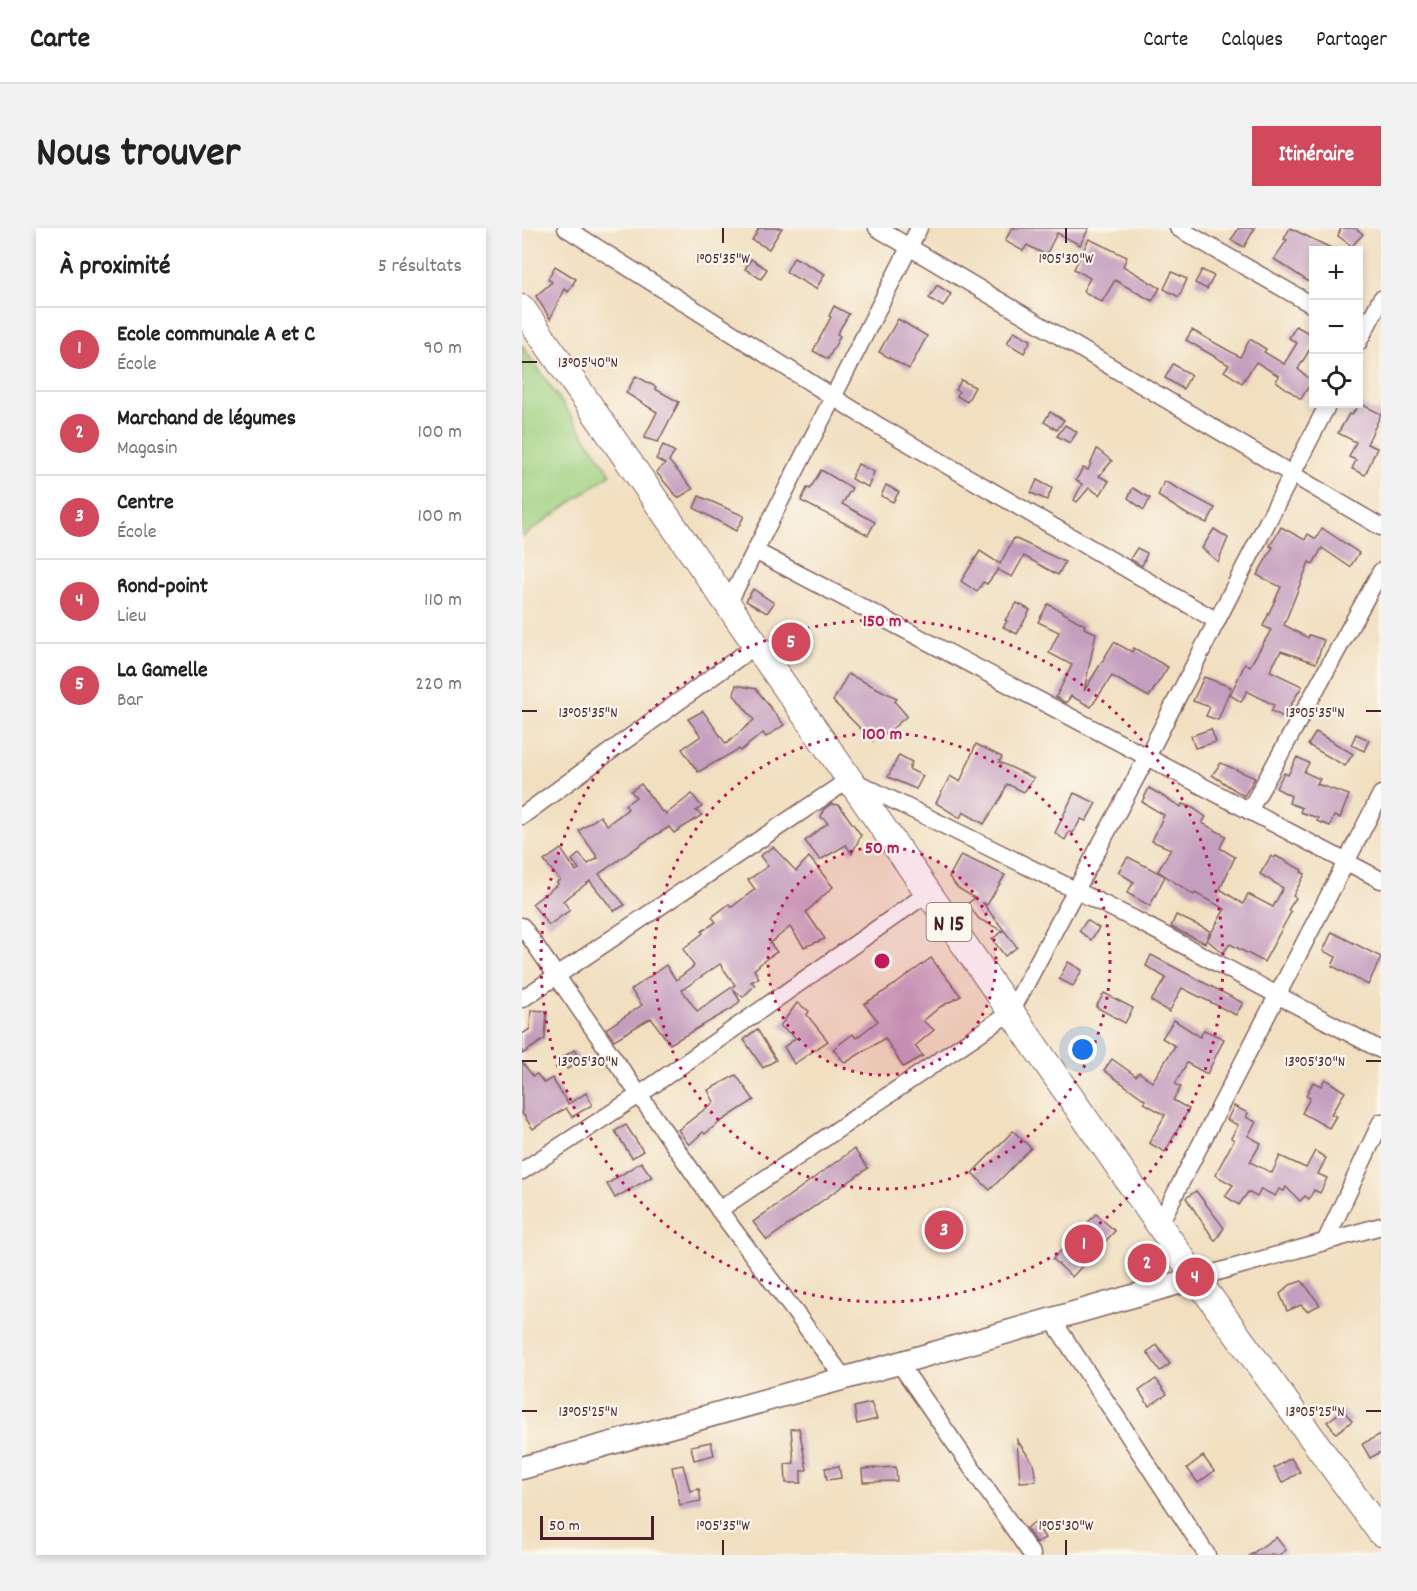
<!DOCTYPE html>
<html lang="fr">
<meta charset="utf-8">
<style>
:root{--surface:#fff;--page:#f2f2f2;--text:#222;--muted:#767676;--line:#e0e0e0;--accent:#d1495b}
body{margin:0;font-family:Dekko,sans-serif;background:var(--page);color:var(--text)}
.controls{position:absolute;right:18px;top:18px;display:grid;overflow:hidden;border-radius:0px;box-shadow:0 3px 9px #0003}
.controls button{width:54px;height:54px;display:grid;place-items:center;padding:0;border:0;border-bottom:2px solid var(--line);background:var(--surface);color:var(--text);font:30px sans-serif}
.scale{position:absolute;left:18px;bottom:15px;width:114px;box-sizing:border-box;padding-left:6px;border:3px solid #4a1f2b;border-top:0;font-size:16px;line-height:21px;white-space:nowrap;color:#4a1f2b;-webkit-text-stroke:4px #fbf7ec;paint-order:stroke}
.you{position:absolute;left:561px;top:822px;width:21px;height:21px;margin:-15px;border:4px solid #fff;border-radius:50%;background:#1a73e8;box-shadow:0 0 0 9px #1a73e833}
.badge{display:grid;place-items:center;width:39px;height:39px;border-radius:50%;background:var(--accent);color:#fff;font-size:20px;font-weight:700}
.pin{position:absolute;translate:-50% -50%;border:3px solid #fff;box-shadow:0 2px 6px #0006}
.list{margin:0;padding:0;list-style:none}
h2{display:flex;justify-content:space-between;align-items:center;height:78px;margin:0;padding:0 24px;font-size:26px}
h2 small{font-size:20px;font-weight:400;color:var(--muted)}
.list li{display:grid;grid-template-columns:39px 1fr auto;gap:18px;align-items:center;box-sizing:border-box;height:84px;padding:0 24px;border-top:2px solid var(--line)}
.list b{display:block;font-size:22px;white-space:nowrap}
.list p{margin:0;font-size:20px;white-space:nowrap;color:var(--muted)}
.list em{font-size:20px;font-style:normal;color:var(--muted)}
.icon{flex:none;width:33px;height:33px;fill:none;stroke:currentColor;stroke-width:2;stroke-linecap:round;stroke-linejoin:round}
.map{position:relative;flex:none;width:859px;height:1327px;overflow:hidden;border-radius:0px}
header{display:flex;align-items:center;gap:36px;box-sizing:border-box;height:84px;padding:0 30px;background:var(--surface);border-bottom:2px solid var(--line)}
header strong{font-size:28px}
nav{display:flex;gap:33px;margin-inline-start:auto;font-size:21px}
.intro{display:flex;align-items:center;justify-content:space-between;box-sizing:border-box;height:144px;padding:0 36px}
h1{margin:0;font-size:42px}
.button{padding:15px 27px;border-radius:0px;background:var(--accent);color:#fff;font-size:21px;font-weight:700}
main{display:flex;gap:36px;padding:0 36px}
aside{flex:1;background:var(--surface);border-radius:0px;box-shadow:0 3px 9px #0003}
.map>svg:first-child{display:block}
.green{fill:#9fd181;stroke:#747856;stroke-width:1.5}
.building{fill:#c49ebe;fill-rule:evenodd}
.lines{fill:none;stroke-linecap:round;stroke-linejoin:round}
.minor-casing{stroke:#84625f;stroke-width:19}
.secondary-casing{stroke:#84625f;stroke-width:25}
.primary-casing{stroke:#84625f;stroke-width:28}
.minor{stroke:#fff;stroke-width:16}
.secondary{stroke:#fff;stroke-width:22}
.primary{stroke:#fff;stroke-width:26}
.ticks{fill:none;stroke:#4a1f2b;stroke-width:2}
.ring{fill:none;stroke:#c2185b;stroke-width:3;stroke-dasharray:3 6}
.labels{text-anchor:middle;stroke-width:4.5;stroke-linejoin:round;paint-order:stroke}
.shield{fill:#fbf7ec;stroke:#7f6065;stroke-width:1.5}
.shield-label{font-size:22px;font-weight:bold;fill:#4a1f2b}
.ticks-label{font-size:15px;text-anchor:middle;fill:#4a1f2b;stroke:#fbf7ec;stroke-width:4.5;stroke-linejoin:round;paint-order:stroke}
.centre{fill:#c2185b;stroke:#fbf7ec;stroke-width:3}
.ring-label{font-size:18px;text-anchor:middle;font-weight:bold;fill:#c2185b;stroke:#fbf7ec;stroke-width:4.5;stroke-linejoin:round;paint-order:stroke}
</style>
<header>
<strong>Carte</strong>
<nav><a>Carte</a><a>Calques</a><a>Partager</a></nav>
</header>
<div class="intro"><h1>Nous trouver</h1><a class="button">Itinéraire</a></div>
<main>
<aside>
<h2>À proximité<small>5 résultats</small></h2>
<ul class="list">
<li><span class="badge">1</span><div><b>Ecole communale A et C</b><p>École</p></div><em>90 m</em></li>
<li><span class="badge">2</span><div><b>Marchand de légumes</b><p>Magasin</p></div><em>100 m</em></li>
<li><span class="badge">3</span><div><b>Centre</b><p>École</p></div><em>100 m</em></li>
<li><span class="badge">4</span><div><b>Rond-point</b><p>Lieu</p></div><em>110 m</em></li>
<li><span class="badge">5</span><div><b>La Gamelle</b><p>Bar</p></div><em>220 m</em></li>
</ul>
</aside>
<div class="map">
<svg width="859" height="1327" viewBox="0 0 859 1327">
<rect width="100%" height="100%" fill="#fbf7ec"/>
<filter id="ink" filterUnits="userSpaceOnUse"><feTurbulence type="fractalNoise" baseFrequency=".0167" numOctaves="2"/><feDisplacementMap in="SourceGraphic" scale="12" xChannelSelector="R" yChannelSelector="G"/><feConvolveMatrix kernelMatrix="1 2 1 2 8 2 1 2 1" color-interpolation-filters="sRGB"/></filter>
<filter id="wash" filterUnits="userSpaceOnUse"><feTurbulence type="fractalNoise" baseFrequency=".008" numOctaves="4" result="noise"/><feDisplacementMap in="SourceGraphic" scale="24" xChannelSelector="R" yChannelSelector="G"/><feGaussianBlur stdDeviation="1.35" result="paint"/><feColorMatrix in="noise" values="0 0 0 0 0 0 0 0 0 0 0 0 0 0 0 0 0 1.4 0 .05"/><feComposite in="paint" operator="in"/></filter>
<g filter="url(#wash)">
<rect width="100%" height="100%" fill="#f1dfc0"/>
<!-- green -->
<polygon class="green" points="0,117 89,246 0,309"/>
<g id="blocks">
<!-- building -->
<g class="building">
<polygon points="237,0 260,0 247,21 230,12"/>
<polygon points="490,0 567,0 558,17 535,5 524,27 505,17 501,23 483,13"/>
<polygon points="717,0 733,0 722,19 709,12"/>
<polygon points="768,0 813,22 792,22 792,47 787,54 752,31 765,12 762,11"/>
<polygon points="819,0 833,0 841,6 830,18 816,8"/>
<polygon points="567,11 605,29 601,38 638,60 630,73 593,52 580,74 561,63 568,50 552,41"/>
<polygon points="272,29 303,46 294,61 264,44"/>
<polygon points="229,31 245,41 239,51 223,41"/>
<polygon points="33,38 54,51 46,64 42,61 28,91 14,68 30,54 26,51"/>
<polygon points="680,42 692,48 685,61 673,55"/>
<polygon points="650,44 665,51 657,69 642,61"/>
<polygon points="415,57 429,66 421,79 407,70"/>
<polygon points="312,78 327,86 315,106 318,108 306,131 291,123 309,89 307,88"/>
<polygon points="376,91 405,108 387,141 357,124"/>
<polygon points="774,98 792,108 792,114 776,141 790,153 779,171 754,153 757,148 734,134 720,155 702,143 707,137 664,112 670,102 718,129 728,111 744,121 742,124 762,136 775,115 767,110"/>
<polygon points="492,103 509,112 502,125 485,115"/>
<polygon points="651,136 669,147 661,161 643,150"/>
<polygon points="114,148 134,159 133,161 157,174 136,214 122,210 135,184 104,165"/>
<polygon points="439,152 453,159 445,174 435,168 437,164 434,162"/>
<polygon points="837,175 859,186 845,216 855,220 843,247 830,241 834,232 827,229 834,214 816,205 827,186 830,187"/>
<polygon points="528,184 542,192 535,202 522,194"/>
<polygon points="543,197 555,204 548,215 535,208"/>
<polygon points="141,217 153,224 147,233 171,261 156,270 134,244 143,236 134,231"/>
<polygon points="575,221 590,233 577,248 587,253 578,267 567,260 555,274 552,272 560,256 554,252 561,240 566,242"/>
<polygon points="336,236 352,244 346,259 329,251"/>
<polygon points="299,242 330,260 320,276 353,294 346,307 279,273 285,260 288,261"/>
<polygon points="515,252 530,260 525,272 509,265"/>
<polygon points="642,253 693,280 685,295 666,287 636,268"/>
<polygon points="364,257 377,264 371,274 359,268"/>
<polygon points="611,260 628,270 622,282 606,270"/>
<polygon points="177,268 222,288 214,303 172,280"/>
<polygon points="759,299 783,312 786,306 794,311 800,300 837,325 828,339 800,320 791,336 787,334 762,397 786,410 787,407 802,412 794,435 759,423 748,443 780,458 762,489 749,483 752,477 725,463 719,474 708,467 723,436 728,438 749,402 741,398 759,359 735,347 751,319 748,318"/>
<polygon points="692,301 706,310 696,334 680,320"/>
<polygon points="492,310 543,334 536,347 502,328 490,349 476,342 477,340 465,356 461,354 455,364 439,353 458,323 478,336"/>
<polygon points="615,320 625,325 620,338 608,331"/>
<polygon points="231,361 252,375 245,385 224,373"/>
<polygon points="495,375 508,382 495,406 481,399 485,393 483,392"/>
<polygon points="526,376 563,397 562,400 574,405 562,463 592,414 610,424 612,420 646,439 627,469 590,448 569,479 549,468 544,475 534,469 550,437 527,425 537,404 516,394"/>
<polygon points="326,446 375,470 373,474 385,488 364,506 358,501 351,513 311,473"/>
<polygon points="682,449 709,459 696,492 684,488 688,479 671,473"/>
<polygon points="214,457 234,461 262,497 244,509 241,505 218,523 217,521 176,544 160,521 179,508 166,491 181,483 204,516 232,492 212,467"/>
<polygon points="689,501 694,514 673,520 669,508"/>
<polygon points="794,504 831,526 823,538 786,517"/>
<polygon points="834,506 847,512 842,523 829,517"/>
<polygon points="454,516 480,529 477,534 512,550 502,564 485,556 480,568 462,596 441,584 438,590 414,575 428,548 438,554"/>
<polygon points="377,527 390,534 387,541 401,548 394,561 366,549"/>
<polygon points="775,529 787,535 782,544 798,551 795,556 827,567 818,590 812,588 808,598 795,593 796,590 778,584 780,580 767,575 769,568 754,560 762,545 766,547"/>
<polygon points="699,535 733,550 722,568 690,547"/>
<polygon points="119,556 140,584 142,583 144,586 170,566 180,579 174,583 180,587 152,605 147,599 124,613 77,646 103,677 92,683 68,653 41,673 48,682 27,697 10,676 36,656 35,654 38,652 22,633 39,621 54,643 57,641 50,632 57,626 66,636 76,630 57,603 78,588 85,597 106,581 103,577 114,569 109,563"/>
<polygon points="627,560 659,579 660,576 671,580 684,589 680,595 704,608 698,620 713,629 698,661 721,676 726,666 751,679 761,660 738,646 749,628 752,630 754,628 780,642 779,644 783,646 771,668 774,670 766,682 769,684 742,734 708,716 701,725 685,712 703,681 673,665 672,667 636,643 649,621 630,613 642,587 620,574"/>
<polygon points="552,565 574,575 564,593 559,591 551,605 547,604 543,612 533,605"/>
<polygon points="309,576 317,577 339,607 330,626 324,617 298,632 283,613 306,595 299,589 301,582"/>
<path d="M251,619l23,24 13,-14 24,30 -27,25 19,27 -21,8 -14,-20 -20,16 7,9 -10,6 -13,12 5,8 -8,4 4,3 -12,12 -10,-8 7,12 -7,7 -63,36 -19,-26 -37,22 -8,-11 36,-24 -11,-15 35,-25 10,15 18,-14 -11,-17 20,-16 -1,-2 14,-9 -4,-5 17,-13 3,3 23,-18 -7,-9 20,-14 -8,-10zM198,736l15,21 -38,26 -15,-21z"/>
<polygon points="439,627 483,647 465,677 460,674 495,719 483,728 470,711 481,703 457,691 445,676 453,670 436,660 427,649"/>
<polygon points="606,629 643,648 628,678 605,665 612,654 596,644"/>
<polygon points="654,687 688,703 683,715 649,699"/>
<polygon points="565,692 577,700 569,712 557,703"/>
<polygon points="810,704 859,729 846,757 810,738 814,729 801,723"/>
<polygon points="629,727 721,775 714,787 660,760 647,784 629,773 644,750 624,738"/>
<polygon points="409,730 439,768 418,779 401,793 412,802 393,818 401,828 381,839 363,810 323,835 311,821 331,806 334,810 356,793 342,776 374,756"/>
<polygon points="546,734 560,742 551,758 537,751"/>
<polygon points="582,765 611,780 603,795 574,779"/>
<polygon points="275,775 287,783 285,787 306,813 272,836 262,819 274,810 258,798"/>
<polygon points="9,782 25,783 23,811 0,826 0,806 8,801"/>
<polygon points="652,792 678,809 682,802 702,811 685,846 665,835 653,856 659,859 651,872 667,881 643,924 627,915 643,887 622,875 623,872 582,842 590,831 614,848 617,844 630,854 653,818 640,810"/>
<polygon points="235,801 254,832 241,840 222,812"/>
<polygon points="52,822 59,833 45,841 38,831"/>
<polygon points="0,834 11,848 15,846 22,855 30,850 46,876 64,865 70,877 50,889 44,880 11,901 0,885"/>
<polygon points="214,847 232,872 195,896 183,906 181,904 167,917 156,902 192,874 186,862"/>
<polygon points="803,851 823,864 809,886 814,888 807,900 780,885 788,870 784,868 791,854 799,858"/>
<polygon points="712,878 726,885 724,889 734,894 726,908 739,915 728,934 750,945 758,928 784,940 793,923 804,930 796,946 805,950 798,965 792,962 787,971 783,968 778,973 764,959 762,963 757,961 753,968 739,961 735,969 726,964 717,977 703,968 711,957 693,947 712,912 709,910 716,897 705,892"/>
<polygon points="104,897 121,923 110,930 93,903"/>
<polygon points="491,903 509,920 468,962 450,945"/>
<polygon points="332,921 346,940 245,1012 231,994"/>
<polygon points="119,934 130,949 93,970 85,956"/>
<polygon points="674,963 702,1000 693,1013 664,970"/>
<polygon points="574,986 593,1003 550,1049 531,1031"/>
<polygon points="780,1053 798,1077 785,1083 779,1077 765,1083 758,1066 768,1057"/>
<polygon points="635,1117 648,1136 638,1143 625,1124"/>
<polygon points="634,1151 645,1166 627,1178 617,1163"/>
<polygon points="349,1175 355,1191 335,1196 332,1179"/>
<polygon points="821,1182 830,1193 814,1205 805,1194"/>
<polygon points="277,1200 285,1242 279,1243 279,1255 264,1255 263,1236 272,1235 269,1201"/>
<polygon points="859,1206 859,1224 848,1230 840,1216"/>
<polygon points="495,1212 511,1235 514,1253 498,1254"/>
<polygon points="189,1214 192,1227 172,1232 169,1218"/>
<polygon points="681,1228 692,1243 676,1255 665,1240"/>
<polygon points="769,1230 778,1244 760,1255 752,1240"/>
<polygon points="161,1237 168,1263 177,1261 179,1273 158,1277 150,1239"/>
<polygon points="317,1238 319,1250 305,1252 303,1240"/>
<polygon points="374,1239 375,1253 341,1254 340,1241"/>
<polygon points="513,1294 523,1310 514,1315 504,1300"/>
<polygon points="754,1309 764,1322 757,1327 728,1327"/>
</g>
</g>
</g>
<g filter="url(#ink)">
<use href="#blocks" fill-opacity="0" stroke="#84625f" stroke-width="1.5"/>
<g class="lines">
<!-- minor casing -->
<g class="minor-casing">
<g id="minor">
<polyline points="44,0 357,198 695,393"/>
<polyline points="355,0 859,299"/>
<polyline points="656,0 792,78"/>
<polyline points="836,115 859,71"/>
<polyline points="233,323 859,652"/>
<polyline points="206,376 397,0"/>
<polyline points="727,583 859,343"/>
<polyline points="0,588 234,417"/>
<polyline points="0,698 197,982 322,1150"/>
<polyline points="0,771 328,551 612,691 859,822"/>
<polyline points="0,943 117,867 406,665"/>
<polyline points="197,982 489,784 625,529 806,176"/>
<polyline points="637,997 859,566"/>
<polyline points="803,1014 859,894"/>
<polyline points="674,1050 859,998"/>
<polyline points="530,1091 685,1327"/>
<polyline points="377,1135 510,1327"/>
</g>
</g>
<!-- secondary casing -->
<g class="secondary-casing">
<polyline id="secondary" points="0,1240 377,1135 674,1050"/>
</g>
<!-- primary casing -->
<g class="primary-casing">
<polyline id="primary" points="0,80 674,1050 859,1305"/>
</g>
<!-- minor -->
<use href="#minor" class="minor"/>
<!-- secondary -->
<use href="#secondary" class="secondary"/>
<!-- primary -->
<use href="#primary" class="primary"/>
</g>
</g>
<!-- ticks -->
<path class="ticks" d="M201,0v15M544,0v15M0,134h15M0,483h15M844,483h15M0,833h15M844,833h15M0,1183h15M844,1183h15M201,1312v15M544,1312v15"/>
<!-- distance rings -->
<circle cx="360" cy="733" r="114" fill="#c2185b" fill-opacity=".12"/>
<g class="ring">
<circle cx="360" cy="733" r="114"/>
<circle cx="360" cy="733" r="228"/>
<circle cx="360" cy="733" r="341"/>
</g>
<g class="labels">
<!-- shield labels -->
<rect class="shield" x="404.5" y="675" width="45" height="38" rx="4.5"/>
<g class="shield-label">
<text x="427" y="702">N 15</text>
</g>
</g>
<g class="ticks-label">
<text x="201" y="35">1°05'35"W</text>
<text x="544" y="35">1°05'30"W</text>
<text x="66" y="139">13°05'40"N</text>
<text x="66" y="489">13°05'35"N</text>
<text x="793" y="489">13°05'35"N</text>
<text x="66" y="838">13°05'30"N</text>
<text x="793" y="838">13°05'30"N</text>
<text x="66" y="1188">13°05'25"N</text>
<text x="793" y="1188">13°05'25"N</text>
<text x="201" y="1302">1°05'35"W</text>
<text x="544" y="1302">1°05'30"W</text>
</g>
<circle cx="360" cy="733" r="9" class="centre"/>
<g class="ring-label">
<text x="360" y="398">150 m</text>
<text x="360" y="511">100 m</text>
<text x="360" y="625">50 m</text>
</g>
</svg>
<div class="controls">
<button>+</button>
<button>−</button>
<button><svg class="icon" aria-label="locate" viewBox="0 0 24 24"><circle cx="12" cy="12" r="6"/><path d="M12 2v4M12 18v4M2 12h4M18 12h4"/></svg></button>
</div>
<div class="scale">50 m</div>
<div class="you"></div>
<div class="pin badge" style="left:562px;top:1016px">1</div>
<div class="pin badge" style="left:625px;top:1035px">2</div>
<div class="pin badge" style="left:422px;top:1002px">3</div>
<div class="pin badge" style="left:673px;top:1049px">4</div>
<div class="pin badge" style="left:269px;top:414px">5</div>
</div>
</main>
